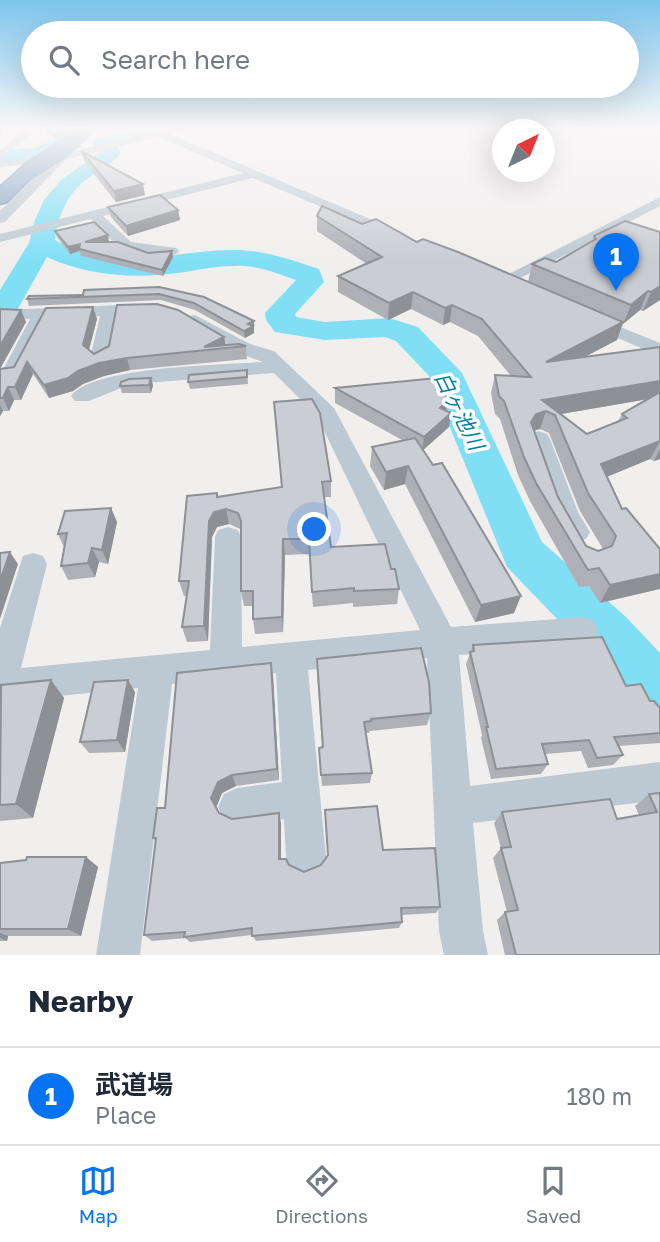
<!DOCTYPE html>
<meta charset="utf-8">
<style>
:root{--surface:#fff;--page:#f2f2f3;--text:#1f2937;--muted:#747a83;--line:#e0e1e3;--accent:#0673f3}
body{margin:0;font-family:"Golos Text","Noto Sans JP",sans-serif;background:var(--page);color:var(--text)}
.compass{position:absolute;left:492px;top:119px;width:63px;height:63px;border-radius:50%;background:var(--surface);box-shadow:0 7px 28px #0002;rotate:43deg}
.you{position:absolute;left:315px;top:530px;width:24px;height:24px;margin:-18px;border:5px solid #fff;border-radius:50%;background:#1a73e8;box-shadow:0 0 0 10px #1a73e833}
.badge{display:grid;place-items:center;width:46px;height:46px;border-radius:50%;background:var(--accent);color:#fff;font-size:23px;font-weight:700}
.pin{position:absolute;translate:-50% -58px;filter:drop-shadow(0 2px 4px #0008)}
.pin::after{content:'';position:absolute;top:37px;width:24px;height:21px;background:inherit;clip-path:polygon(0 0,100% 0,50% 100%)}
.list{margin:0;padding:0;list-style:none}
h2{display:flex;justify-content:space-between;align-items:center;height:91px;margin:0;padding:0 28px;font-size:30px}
h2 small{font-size:23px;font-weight:400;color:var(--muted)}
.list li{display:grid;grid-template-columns:46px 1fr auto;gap:21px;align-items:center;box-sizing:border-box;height:98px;padding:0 28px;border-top:2px solid var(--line)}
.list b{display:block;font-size:26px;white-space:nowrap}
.list p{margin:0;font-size:23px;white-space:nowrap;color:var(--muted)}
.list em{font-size:23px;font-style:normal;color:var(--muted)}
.icon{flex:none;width:38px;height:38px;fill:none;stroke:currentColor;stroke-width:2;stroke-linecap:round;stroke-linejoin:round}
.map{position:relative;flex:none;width:660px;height:955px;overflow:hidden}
.search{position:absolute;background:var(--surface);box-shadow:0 7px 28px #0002;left:21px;right:21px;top:21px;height:77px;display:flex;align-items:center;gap:18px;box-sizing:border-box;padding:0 24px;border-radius:38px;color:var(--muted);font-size:26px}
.sheet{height:189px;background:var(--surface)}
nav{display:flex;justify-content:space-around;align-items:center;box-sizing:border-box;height:98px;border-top:2px solid var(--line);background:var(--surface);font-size:19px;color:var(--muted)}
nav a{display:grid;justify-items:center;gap:4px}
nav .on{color:var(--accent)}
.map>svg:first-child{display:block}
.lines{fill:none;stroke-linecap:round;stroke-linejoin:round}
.river{fill:#80dff5;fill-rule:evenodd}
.highway-casing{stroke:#6c8dae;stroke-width:3}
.minor{fill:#bdc9d2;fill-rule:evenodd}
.highway{fill:#81a2c3;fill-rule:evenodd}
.highway-bridge-casing{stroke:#6c8dae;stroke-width:18;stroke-linecap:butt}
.highway-bridge{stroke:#81a2c3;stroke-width:17}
.wall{fill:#aeb0b6;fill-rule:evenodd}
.shaded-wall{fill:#8d9094}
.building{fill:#cacdd4;stroke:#8d9094;stroke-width:2;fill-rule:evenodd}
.labels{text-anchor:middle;stroke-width:7;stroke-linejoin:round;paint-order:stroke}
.water-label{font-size:21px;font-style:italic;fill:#03809d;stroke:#fff}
</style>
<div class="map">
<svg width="660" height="955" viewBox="0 0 660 955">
<rect width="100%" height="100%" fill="#f1eeee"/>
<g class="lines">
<!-- river -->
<g class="river">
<path d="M146,127h11l3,4 -3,4 -40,10 4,8c-8,10 -17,14 -27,21 -25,16 -35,37 -39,66 62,35 115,10 180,10 29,0 57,10 84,19l5,13 -29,32 1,3 29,5 64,-4 29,9 44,46 80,169 84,75 34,36v69l-20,-8 -52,-63 -81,-84 -78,-191 -33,-35 -11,-4 -60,3 -50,-8 -9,-12 -1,-7 31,-33c-17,-6 -34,-13 -52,-14 -20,-1 -40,3 -59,6 -48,7 -94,5 -138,-15l-36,64 -11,3v-34l29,-47 6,-23 9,-20 18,-21 39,-27 -9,-9 3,-4z"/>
<path d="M71,133l9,5c-17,22 -54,25 -80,24v-12l35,-2z"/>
</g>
<!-- highway casing -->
<g class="highway-casing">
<g id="highway">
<polygon points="52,127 69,127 61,135 56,137 48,132"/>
<polygon points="27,167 36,172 33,176 7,202 0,204 0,187 21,168"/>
</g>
</g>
<!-- minor -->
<g class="minor">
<polygon points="27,127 38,127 0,160 0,151"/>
<path d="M91,127h11l-27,24 100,-24h18l-23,7 235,100 -7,4 -5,-1 -140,-59 -150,38 28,26 45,6 3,3 -3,3c-38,9 -62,-7 -85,-35l-91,23v-8l243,-61 -84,-36 -93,22 -61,63 -5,1v-12l51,-50 -51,6v-6l59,-8z"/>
<polygon points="660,197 660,206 509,284 503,286 495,281"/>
<polygon points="147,304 153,305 156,309 153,313 118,315 107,362 100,364 90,358 100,316 49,318 17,379 3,379 0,375 30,319 0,320 0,310"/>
<polygon points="588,314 660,343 660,356 582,323 579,319 582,315"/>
<path d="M195,315l55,29 24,7 60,57 117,219 132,-10 11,4 4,10 -4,10 -11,4 -124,10 11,131 190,-24v38l-187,23 10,108 5,24h-44l-5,-24 -12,-273 -119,12 18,187 -6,14 -14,6 -14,-6 -6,-14 -2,-38 -47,7 -13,-6 -6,-13 6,-13 13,-6 45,-6 -6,-109 -104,11 -32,271h-44l42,-267 -138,14v-74l23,-72 10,-3 10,3 4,8 -26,104 189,-18 5,-113 3,-7 10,-3 10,3 3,7 1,110 178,-17 -103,-214 -43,-43 -143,11 -42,17h-14l-4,-5c21,-30 154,-31 192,-34l-27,-10 -47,-28 -3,-4 3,-4z"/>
<polygon points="539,431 547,434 550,439 578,512 590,532 586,539 577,542 568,539 553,514 528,439 531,434"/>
</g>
<!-- highway -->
<use href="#highway" class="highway"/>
<!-- highway-bridge casing -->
<g class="highway-bridge-casing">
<polyline id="highway-bridge" points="27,172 58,152 81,132"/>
</g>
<!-- highway-bridge -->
<use href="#highway-bridge" class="highway-bridge"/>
</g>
<!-- wall -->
<g class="wall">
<polygon points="81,151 145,195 116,202 84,161"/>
<polygon points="108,207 178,210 180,220 128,236 111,217"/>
<path d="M317,216l45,8 55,18 111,40 4,-18 24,-2 36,-21 2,-5 66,-4v68l-17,11 -3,-1 -17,14 -6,16 -33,17 76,-10v112l-6,2 -4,-2 -44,18 16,32 38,40 -60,54 -11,-17 -10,1 -49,-86 -12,-26 -18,-56 -5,-5 -4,-21 4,-18 16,1 -33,-40 -28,-14 -7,3 -32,-16 -23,11 -50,-28v-16l29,-12 -50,-33zM648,399l-26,15 -4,7 -31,13 -26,-20zM540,429l9,4 31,78 23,38 -5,2 -12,-5 -28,-49 -24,-67z"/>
<polygon points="55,231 109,241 107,242 148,253 172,251 173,257 163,276 81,256 79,251 70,254 57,237"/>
<polygon points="159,287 254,321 254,333 245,338 195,310 161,300 29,306 27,299"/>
<polygon points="93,307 97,319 89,350 94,354 225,345 246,346 247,359 130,370 104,376 83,384 73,391 49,398 33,374 21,400 14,400 9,411 3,411 0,416 0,309 26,322 0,369 14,367"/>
<polygon points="247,370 248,384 190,389 188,382"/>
<polygon points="153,385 151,393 122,393 120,386"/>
<polygon points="335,388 447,411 451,413 449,427 423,450 514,613 475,622 405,484 384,490 370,466 372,447 402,440 335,403"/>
<polygon points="331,481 331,497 324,497 331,547 391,569 399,589 397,604 353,607 353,603 313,607 309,554 285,555 283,632 255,634 253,619 253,606 244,606 241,591 241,531 240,529 229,524 217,527 212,537 208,641 187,642 182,627 187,596 184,596 179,581 218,497"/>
<polygon points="111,508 117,522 108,564 99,562 95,577 68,580 61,566 64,547 58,534"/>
<polygon points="473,645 626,686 660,708 660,743 619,746 623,755 613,765 588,768 581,751 545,754 548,764 541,774 491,779 481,738 482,735 466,664"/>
<polygon points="317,672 431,713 427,725 370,731 369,733 366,733 372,773 370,783 322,786 319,748 322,747"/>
<polygon points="273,676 279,780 236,786 222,793 216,807 219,813 232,819 281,823 281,859 289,865 304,872 321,865 328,856 325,820 383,850 440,907 436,913 401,915 402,922 399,928 256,941 252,935 190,942 185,938 152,941 144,935 156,842 153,838 165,808"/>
<polygon points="51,680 64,698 33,818 0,821 0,687"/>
<polygon points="135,692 125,752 89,753 80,742"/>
<polygon points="660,793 660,955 505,955 497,920 505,912 507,912 493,858 501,848 494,823 502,812 617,819 639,815 635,806 649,794"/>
<polygon points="86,857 98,867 81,936 8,936 7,941 0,941 0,863"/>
</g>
<!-- shaded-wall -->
<g class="shaded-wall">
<polygon points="0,127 6,127 0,137"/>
<polygon points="143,184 145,195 116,202 114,191"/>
<polygon points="178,210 180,220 128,236 126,226"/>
<polygon points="108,235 109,241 87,249 85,242"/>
<polygon points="80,244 79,251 70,254 68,247"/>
<polygon points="172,251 173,257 163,276 162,270"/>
<polygon points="660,286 660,300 643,311 651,292"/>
<polygon points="648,291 640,310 623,324 631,305"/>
<polygon points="413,292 411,309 388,320 389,303"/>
<polygon points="452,305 450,322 443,325 445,308"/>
<polygon points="93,307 97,319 87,357 83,345"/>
<polygon points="21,310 26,322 0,369 0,346"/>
<polygon points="254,321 254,333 245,338 244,331 248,324"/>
<polygon points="623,322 617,340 541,380 546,362"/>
<polygon points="224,337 226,348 204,347"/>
<polygon points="127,358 130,370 104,376 83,384 73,391 49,398 44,385 99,363"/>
<polygon points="27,362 33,374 21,400 15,387"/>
<polygon points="151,378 153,385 151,393 149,385"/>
<polygon points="660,381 660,397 555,415 546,411 540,429 530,432 531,422 542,400"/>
<polygon points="8,387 14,400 9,411 3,398"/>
<polygon points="448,400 446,414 440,408"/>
<polygon points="0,405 3,411 0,416"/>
<polygon points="451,413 449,427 422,451 424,437"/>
<polygon points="660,441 650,459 592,483 601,464"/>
<polygon points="660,449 660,459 654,461"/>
<polygon points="408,466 405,484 384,490 386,472"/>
<polygon points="217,493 221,510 226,509 229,524 217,527 212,537 208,641 204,626 209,521"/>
<polygon points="111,508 117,522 108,564 102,550"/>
<polygon points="283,539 285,555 283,632 282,617"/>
<polygon points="92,548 99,562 95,577 88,563"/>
<polygon points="10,552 18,564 0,619 0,581"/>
<polygon points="660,574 660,589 600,603 610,585"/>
<polygon points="521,596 514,613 475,622 481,605"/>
<polygon points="271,663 273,676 279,780 277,769"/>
<polygon points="51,680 64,698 33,818 16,804"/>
<polygon points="128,680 135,692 125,752 117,740"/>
<polygon points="232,775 236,786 222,793 216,808 211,798 218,782"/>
<polygon points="279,813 281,823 281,868 279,859"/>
<polygon points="86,857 98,867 81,936 68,929"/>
<polygon points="0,933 8,936 7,941 0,938"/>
</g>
<!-- building -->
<g class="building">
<polygon points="81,151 143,184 114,191"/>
<polygon points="160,195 178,210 126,226 108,207"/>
<path d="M322,206l40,18 14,-5 41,23 6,-3 35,13 165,70 -77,40 114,-15v34l-118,19 45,34 40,-16 -5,-4 38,-22v49l-59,23 21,45 4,-1 34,41v25l-50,11 -11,-17 -11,2 -52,-87 -12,-26 -20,-56 -5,-5 -4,-21 36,2 -49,-58 -30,-14 -7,3 -32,-16 -24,11 -51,-27 44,-19 -65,-41zM546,411l9,4 33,78 28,43 -4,10 -14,5 -12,-5 -28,-49 -27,-75 5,-8z"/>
<polygon points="625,221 660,232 660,286 651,292 648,291 631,305 532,264 545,258 556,262 596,239 594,236"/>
<polygon points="94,222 108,235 85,242 118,242 148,253 172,251 162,270 79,249 80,244 68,247 55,231"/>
<polygon points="159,287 204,297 254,321 248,324 253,326 244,331 194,303 159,294 27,299 29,296 83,295 84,290"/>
<polygon points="157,304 178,310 224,337 204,347 239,344 246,346 127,358 99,363 78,371 68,378 44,385 27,362 15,387 8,387 3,398 0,398 0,369 14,367 46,308 93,307 83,345 94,354 109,346 117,305"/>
<polygon points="0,309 21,310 0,346"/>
<polygon points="247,370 247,377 188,382 189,375"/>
<polygon points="151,378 149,385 120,386 121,382 129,379"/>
<polygon points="437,378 448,400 440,408 451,413 424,437 335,388"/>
<polygon points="312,399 320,413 331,481 322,482 331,547 385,544 391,569 395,569 399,589 354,591 354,588 312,592 309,539 283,539 282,617 253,619 253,591 241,591 241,521 238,513 226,509 214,512 209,521 204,626 182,627 189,581 179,581 187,496 217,493 217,497 282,487 274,402"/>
<polygon points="415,438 433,465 442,463 521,596 481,605 408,466 386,472 372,447"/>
<polygon points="111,508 102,550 92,548 88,563 61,566 67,533 58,534 65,511"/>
<polygon points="10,552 0,581 0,553"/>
<polygon points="602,637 626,686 641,684 650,701 654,701 660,708 660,733 614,737 623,755 597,758 589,740 542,744 548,764 496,769 486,727 488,727 470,652 474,651 473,645"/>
<polygon points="421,648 429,682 431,713 371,719 371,721 364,722 372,773 321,775 319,748 323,747 317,659"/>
<polygon points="271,663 277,769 232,775 218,782 211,798 219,813 232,819 279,813 279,859 286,859 289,865 304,872 321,865 328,855 325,810 377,806 383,850 435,848 440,907 401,908 402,922 252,936 252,928 184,937 185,932 144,935 156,838 153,838 157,808 165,808 177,673"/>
<polygon points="51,680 16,804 0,805 1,685"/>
<polygon points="128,680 117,740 80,742 94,682"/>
<polygon points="660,793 660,955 516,955 505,912 518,910 501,848 511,847 502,812 610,799 617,819 657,812 649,794"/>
<polygon points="27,857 86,857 68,929 0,929 0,863 26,860"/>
</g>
<!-- sky -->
<linearGradient id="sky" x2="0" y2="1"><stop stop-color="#7ec5ed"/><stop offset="0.49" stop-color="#f9f7f7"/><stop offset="1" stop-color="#f9f7f7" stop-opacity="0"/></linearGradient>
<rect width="660" height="261" fill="url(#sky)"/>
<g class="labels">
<!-- water labels -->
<g class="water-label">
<text transform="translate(459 411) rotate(64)" y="7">白ヶ池川</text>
</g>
</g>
</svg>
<svg class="compass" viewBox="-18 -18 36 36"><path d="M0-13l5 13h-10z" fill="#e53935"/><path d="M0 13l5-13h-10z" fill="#747a83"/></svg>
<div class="you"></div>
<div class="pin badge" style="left:616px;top:291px">1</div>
<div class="search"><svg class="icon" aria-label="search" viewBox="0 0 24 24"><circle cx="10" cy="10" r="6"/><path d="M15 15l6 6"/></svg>Search here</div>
</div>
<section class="sheet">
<h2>Nearby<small></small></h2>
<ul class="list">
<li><span class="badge">1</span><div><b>武道場</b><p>Place</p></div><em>180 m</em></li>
</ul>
</section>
<nav>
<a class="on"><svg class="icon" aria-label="map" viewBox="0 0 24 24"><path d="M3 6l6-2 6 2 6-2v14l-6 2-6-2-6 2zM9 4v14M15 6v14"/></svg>Map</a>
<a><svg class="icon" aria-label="directions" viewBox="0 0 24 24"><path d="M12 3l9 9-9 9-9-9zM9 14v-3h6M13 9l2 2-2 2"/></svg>Directions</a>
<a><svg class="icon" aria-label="saved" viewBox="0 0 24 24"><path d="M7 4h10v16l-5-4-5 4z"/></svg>Saved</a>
</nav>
